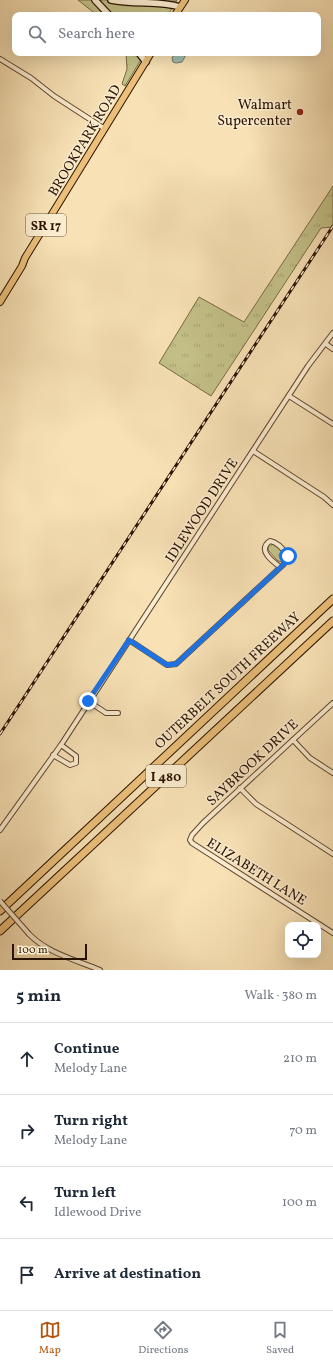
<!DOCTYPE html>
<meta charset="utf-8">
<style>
:root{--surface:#fff;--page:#f2f2f3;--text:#1f2937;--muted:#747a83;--line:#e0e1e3;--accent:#b45309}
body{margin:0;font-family:Vollkorn,serif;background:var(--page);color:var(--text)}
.controls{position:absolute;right:12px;bottom:12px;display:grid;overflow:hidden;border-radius:8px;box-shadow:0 4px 16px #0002}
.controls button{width:36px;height:36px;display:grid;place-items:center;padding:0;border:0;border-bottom:1px solid var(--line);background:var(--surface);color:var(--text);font:20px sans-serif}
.scale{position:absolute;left:12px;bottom:10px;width:75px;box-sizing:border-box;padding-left:4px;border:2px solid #2b1302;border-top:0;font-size:11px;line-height:14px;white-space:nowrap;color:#2b1302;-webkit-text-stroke:3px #faeccf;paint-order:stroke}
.stop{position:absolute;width:12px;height:12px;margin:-9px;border:3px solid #1a73e8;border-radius:50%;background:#fff}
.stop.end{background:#1a73e8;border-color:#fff;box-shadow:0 1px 4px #0008}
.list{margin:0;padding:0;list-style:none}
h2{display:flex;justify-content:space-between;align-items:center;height:52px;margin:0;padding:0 16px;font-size:17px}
h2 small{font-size:13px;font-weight:400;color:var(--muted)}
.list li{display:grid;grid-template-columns:26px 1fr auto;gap:12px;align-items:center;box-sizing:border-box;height:72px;padding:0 16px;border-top:1px solid var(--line)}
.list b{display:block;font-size:15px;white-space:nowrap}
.list p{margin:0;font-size:13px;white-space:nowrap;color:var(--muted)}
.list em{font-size:13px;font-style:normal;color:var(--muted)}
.icon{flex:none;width:22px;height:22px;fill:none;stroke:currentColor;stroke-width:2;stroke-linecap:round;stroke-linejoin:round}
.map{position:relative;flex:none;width:333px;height:970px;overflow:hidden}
.search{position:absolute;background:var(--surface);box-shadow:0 4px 16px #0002;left:12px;right:12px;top:12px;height:44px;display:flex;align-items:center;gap:10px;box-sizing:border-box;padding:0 14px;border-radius:8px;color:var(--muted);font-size:15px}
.sheet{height:340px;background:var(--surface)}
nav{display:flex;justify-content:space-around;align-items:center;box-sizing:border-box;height:56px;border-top:1px solid var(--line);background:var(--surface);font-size:11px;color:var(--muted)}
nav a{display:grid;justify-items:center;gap:2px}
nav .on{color:var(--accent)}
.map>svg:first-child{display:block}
.grass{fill:url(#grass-tufts);stroke:#786a45}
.water{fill:url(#water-ripples);stroke:#6f796b}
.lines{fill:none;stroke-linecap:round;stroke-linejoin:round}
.street-casing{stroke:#5e462f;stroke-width:6}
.secondary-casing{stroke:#2b1302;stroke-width:8}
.primary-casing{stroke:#2b1302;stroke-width:8}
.highway-casing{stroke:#2b1302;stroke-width:9}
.street{stroke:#faeccf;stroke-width:4}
.secondary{stroke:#faeccf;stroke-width:5.5}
.primary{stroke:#ecc07a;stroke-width:6}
.highway{stroke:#ecc07a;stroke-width:7}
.rail-casing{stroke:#2b1302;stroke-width:3}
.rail{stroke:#faeccf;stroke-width:1.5;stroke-dasharray:4.5;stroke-linecap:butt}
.street-bridge-casing{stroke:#5e462f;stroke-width:6;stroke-linecap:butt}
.street-bridge{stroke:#faeccf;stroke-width:4}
.route{stroke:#1a73e8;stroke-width:5}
.poi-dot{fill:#8f2418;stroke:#faeccf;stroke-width:1.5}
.labels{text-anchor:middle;stroke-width:3;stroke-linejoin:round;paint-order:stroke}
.shield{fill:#faeccf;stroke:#695440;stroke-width:1}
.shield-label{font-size:13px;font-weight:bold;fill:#2b1302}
.poi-label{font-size:14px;fill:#2b1302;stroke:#faeccf;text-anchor:end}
.street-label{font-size:14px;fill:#2b1302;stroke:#faeccf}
</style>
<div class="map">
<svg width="333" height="970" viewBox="0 0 333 970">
<defs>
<pattern id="grass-tufts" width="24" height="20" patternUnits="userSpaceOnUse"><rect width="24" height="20" fill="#c4c188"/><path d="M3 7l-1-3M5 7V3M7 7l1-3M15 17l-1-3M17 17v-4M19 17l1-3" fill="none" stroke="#a9a574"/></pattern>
<pattern id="water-ripples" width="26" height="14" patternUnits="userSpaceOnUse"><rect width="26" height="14" fill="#9dbdb1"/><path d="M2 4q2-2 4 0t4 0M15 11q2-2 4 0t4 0" fill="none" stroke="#87a297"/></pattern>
</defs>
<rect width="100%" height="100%" fill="#f7e1b5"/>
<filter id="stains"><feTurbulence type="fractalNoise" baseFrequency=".005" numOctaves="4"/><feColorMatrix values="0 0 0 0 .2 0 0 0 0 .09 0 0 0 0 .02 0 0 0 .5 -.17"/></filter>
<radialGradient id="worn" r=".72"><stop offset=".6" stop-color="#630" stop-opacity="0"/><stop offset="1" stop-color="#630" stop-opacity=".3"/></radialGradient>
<!-- grass -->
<g class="grass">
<polygon points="78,0 177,0 168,15 97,15"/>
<polygon points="126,53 145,53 125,86 122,84 127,69"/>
<polygon points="333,186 333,227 321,228 211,396 159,363 199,297 244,322"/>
<path d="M271,543c6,2 15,10 14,16l-2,3 -5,-1 -10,-11v-5z"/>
</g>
<!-- water -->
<polygon class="water" points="175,53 187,53 182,62 176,63 173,62 172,58"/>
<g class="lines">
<!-- street casing -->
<g class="street-casing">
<g id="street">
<polyline points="0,59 31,78 54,96 105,129"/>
<polyline points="326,344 333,349"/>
<polyline points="289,396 333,424"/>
<polyline points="253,451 324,497 333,505"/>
<path d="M129,640l38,25 9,-1 108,-100 4,-8c-4,-6 -10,-14 -18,-15 -13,9 2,20 10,26"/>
<polyline points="88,701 106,713 118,713"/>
<polyline points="333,703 203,823 192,835 190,840 192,843 333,933"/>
<polyline points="293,740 310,758 333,773"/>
<polyline points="53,755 70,765 76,763 76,756 61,745"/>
<polyline points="240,788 256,804 333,854"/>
<polyline points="0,830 61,745 308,366 333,333"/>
<path d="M29,934c18,19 47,26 71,36"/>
</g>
</g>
<!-- secondary casing -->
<g class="secondary-casing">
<g id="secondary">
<polyline points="95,0 109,15"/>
<path d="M111,0c23,5 48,0 69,7"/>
<polyline points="139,53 146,62"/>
</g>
</g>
<!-- primary casing -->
<g class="primary-casing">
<g id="primary">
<polyline points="175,15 185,0"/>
<polyline points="0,302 22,266 25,258 151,53"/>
</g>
</g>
<!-- highway casing -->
<g class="highway-casing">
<g id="highway">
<polyline points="0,911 333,599"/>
<polyline points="0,931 333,621"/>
</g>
</g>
<!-- street -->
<use href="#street" class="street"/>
<!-- secondary -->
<use href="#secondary" class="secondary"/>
<!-- primary -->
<use href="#primary" class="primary"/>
<!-- highway -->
<use href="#highway" class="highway"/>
<!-- rail casing -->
<g class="rail-casing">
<polyline id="rail" points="0,734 333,226"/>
</g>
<!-- rail -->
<use href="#rail" class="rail"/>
<!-- street-bridge casing -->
<g class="street-bridge-casing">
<polyline id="street-bridge" points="0,901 29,934"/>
</g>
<!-- street-bridge -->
<use href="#street-bridge" class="street-bridge"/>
</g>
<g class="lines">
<!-- route -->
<polyline class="route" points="88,701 129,640 167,665 176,664 284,564 287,560 288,556"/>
</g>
<!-- markers -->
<circle class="poi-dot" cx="300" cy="112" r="4"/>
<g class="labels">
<!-- shield labels -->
<g class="shield">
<rect x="26" y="214" width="40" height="22" rx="3"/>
<rect x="146" y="765" width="40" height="22" rx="3"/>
</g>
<g class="shield-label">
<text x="46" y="230">SR 17</text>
<text x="166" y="781">I 480</text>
</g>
<!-- poi labels -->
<g class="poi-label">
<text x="292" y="109">Walmart<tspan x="292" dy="16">Supercenter</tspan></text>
</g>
<!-- street labels -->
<g class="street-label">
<text transform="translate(84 140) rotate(-59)" y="5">BROOKPARK ROAD</text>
<text transform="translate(201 510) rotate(-57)" y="5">IDLEWOOD DRIVE</text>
<text transform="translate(227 680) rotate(-43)" y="5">OUTERBELT SOUTH FREEWAY</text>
<text transform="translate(252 762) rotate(-43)" y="5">SAYBROOK DRIVE</text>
<text transform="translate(257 871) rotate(32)" y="5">ELIZABETH LANE</text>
</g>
</g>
<rect width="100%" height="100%" filter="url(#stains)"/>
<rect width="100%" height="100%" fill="url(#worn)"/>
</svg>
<div class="controls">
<button><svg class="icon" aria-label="locate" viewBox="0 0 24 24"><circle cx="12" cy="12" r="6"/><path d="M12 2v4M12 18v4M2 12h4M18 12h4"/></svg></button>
</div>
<div class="scale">100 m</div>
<div class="stop" style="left:288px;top:556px"></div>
<div class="stop end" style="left:88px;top:701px"></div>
<div class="search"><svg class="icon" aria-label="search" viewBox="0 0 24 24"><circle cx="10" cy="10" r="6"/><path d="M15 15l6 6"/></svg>Search here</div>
</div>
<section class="sheet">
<h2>5 min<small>Walk · 380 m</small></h2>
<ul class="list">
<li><svg class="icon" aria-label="ahead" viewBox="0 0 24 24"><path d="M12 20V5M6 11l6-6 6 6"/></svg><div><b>Continue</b><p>Melody Lane</p></div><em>210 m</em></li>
<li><svg class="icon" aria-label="right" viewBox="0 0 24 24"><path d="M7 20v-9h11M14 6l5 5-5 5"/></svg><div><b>Turn right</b><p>Melody Lane</p></div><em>70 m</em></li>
<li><svg class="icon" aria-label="left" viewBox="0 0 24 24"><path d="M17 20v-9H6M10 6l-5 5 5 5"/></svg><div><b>Turn left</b><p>Idlewood Drive</p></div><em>100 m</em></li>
<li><svg class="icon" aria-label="arrive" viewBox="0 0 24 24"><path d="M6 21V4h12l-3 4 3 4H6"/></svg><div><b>Arrive at destination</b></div></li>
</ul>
</section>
<nav>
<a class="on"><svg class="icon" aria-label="map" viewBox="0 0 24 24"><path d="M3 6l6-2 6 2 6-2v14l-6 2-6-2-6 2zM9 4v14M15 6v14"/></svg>Map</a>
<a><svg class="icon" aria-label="directions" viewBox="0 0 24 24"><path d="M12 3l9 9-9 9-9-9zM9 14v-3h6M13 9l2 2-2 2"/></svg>Directions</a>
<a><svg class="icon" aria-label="saved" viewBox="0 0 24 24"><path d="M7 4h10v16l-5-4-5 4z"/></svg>Saved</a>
</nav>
